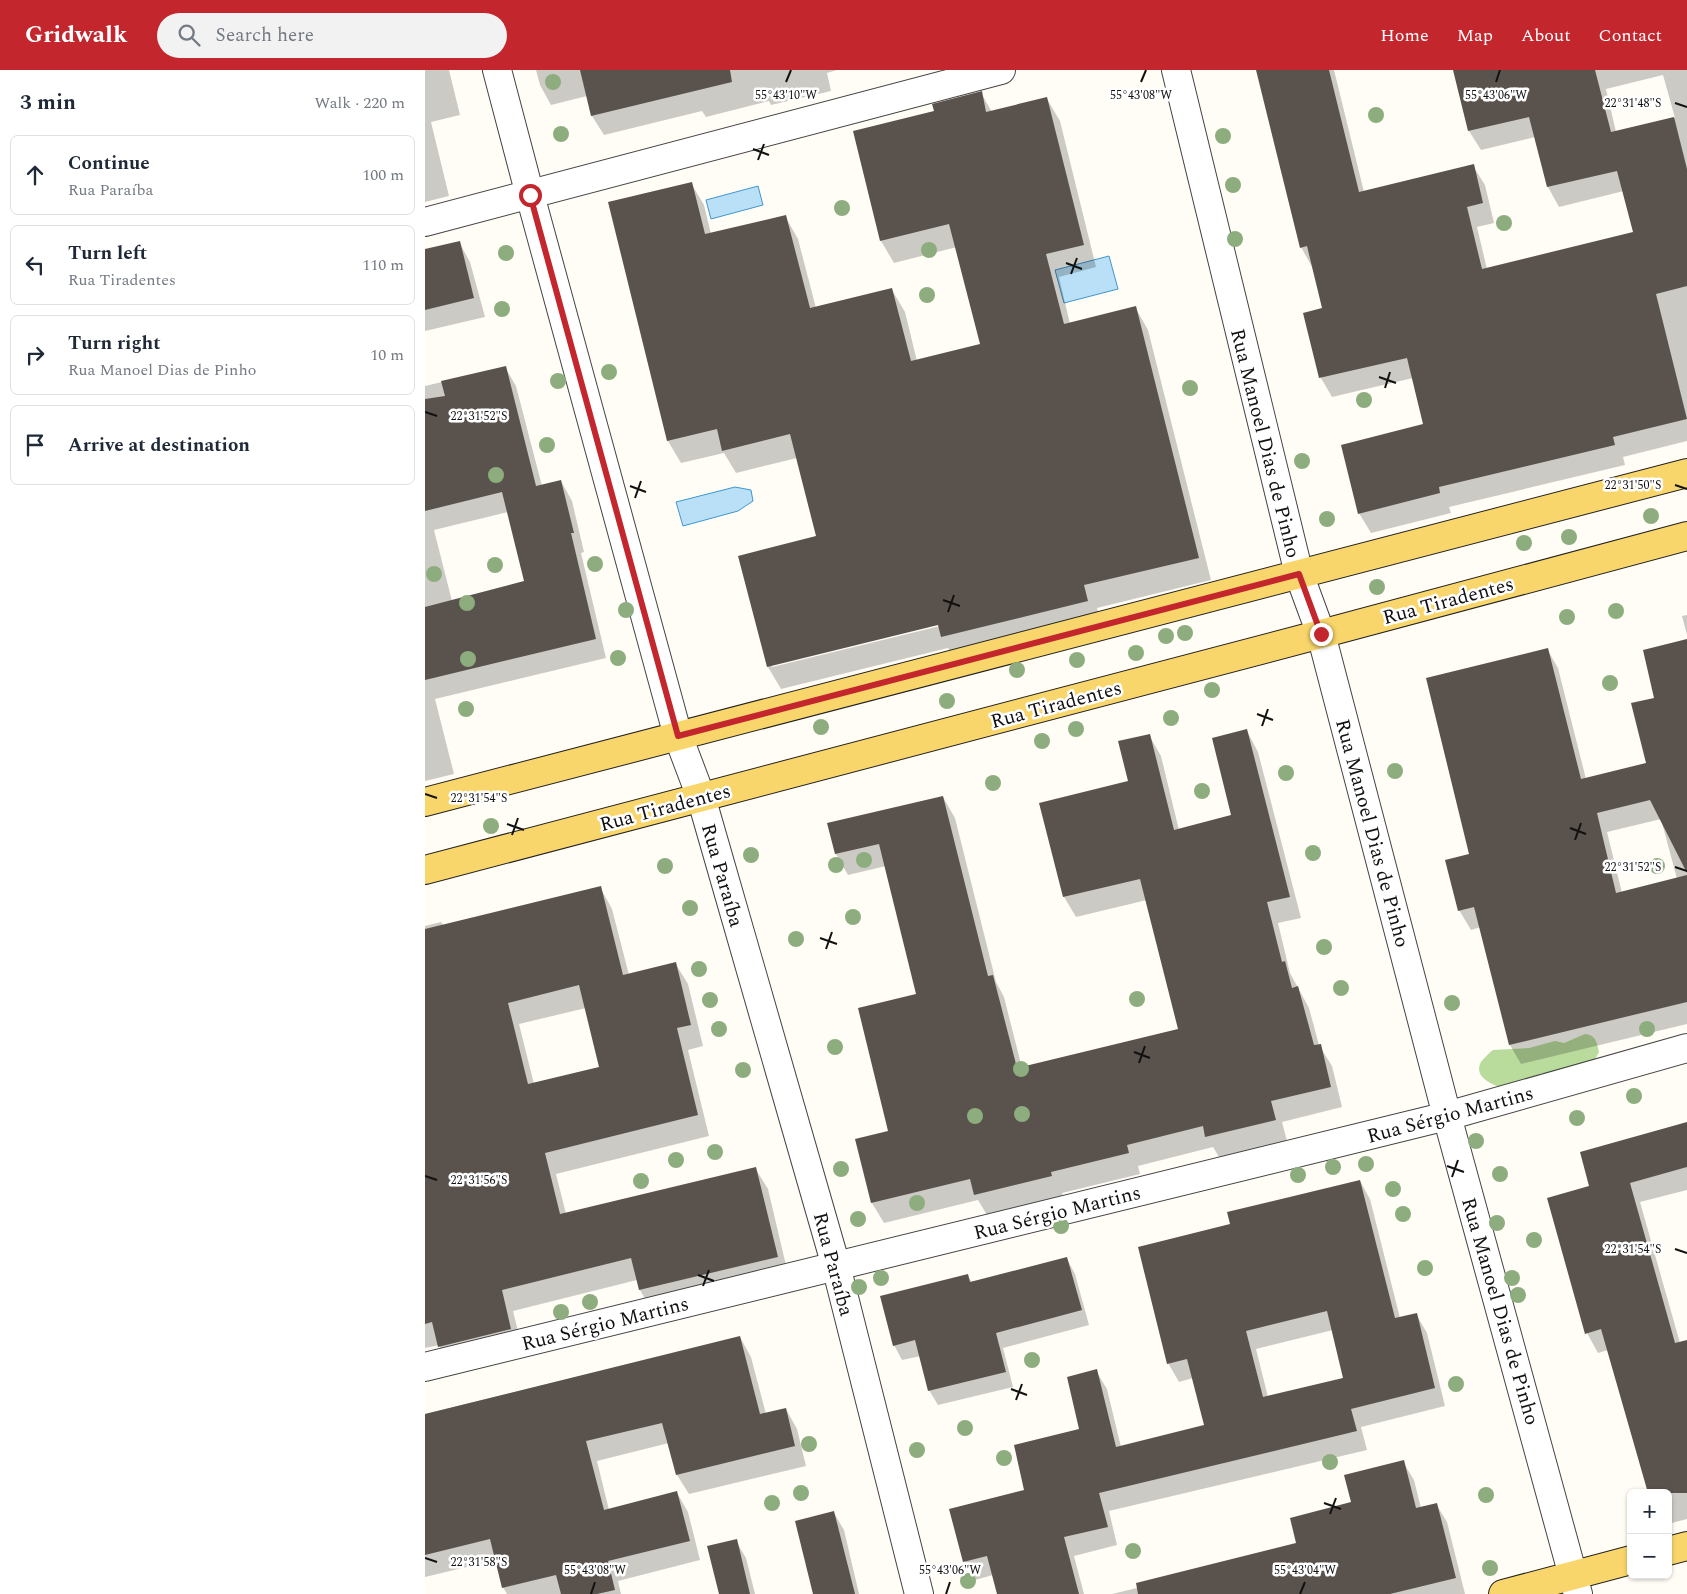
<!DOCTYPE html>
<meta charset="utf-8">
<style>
:root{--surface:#fff;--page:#f2f2f3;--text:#1f2937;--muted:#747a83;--line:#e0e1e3;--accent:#c4262e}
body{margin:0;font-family:Spectral,serif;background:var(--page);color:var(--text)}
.controls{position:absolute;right:15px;bottom:15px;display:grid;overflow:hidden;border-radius:8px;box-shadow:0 1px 4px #0004}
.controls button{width:45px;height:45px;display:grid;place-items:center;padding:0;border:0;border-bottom:1px solid var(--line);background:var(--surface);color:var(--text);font:25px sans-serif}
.stop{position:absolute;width:15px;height:15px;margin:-11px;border:4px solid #c4262e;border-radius:50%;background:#fff}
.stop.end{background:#c4262e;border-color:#fff;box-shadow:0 1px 5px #0008}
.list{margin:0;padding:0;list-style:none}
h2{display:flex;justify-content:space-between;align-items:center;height:65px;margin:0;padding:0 20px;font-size:21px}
h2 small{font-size:16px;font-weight:400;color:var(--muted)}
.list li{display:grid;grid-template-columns:32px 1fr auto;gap:15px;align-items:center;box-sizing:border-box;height:80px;margin:0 10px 10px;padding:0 10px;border:1px solid var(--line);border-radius:8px}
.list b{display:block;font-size:19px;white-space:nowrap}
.list p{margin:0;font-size:16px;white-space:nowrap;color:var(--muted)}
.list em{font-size:16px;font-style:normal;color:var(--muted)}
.icon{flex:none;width:28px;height:28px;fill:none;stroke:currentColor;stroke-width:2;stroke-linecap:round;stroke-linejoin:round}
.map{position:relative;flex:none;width:1262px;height:1524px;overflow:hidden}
header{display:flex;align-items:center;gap:30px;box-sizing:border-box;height:70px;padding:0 25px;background:var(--accent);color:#fff}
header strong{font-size:24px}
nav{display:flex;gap:28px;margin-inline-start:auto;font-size:18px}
.search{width:350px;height:45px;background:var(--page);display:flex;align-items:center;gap:12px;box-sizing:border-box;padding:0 18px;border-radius:28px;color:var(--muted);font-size:19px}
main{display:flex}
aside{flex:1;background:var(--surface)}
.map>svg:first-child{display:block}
.forest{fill:#b9dc9c}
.water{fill:#b9e0f7;stroke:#3f96cf}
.shadow{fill:#0003;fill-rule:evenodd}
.building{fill:#5a524d;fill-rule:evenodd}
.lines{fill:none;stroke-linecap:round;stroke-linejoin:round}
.minor-casing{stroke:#444;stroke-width:30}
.major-casing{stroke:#222;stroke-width:30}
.minor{stroke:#fff;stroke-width:28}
.major{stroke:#f9d66b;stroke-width:28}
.tree{fill:#8dad7f}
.route{stroke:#c4262e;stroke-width:6}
.ticks{fill:none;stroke:#111;stroke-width:2}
.labels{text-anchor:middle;stroke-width:5;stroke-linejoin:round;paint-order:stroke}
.street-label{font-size:20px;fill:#111;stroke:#fff}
.ticks-label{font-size:12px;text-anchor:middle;fill:#111;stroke:#fff;stroke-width:5;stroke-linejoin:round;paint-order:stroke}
</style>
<header>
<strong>Gridwalk</strong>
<div class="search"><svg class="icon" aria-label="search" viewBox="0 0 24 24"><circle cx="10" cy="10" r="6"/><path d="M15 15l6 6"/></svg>Search here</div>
<nav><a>Home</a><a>Map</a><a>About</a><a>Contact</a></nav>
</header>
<main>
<aside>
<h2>3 min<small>Walk · 220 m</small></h2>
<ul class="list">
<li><svg class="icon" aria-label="ahead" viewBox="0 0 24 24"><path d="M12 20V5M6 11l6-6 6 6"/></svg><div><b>Continue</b><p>Rua Paraíba</p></div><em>100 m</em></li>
<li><svg class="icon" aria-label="left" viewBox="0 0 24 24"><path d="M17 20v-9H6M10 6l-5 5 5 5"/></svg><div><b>Turn left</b><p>Rua Tiradentes</p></div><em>110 m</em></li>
<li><svg class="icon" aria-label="right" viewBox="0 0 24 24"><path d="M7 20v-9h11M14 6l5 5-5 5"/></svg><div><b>Turn right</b><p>Rua Manoel Dias de Pinho</p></div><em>10 m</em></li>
<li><svg class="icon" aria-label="arrive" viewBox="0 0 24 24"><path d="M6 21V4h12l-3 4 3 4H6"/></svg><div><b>Arrive at destination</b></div></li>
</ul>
</aside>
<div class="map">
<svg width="1262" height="1524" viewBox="0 0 1262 1524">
<rect width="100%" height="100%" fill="#fffdf5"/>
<!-- forest -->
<path class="forest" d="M1160,964c11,1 12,9 14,18l-6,11 -43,11 -8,-1 -34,17c-11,-4 -36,-11 -27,-28 3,-4 8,-9 12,-12l36,-2 26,-7 9,2z"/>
<!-- water -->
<g class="water">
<polygon points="333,116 338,135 286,149 281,130"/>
<polygon points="684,186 693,219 639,233 630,200"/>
<polygon points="310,417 326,420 328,431 313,441 258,456 251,432"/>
</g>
<!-- shadow -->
<g class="shadow">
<polygon points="0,0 24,0 35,45 6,52 24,126 0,132"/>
<polygon points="111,0 412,0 402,3 406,21 346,35 344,31 281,47 277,41 179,65 167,46 162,26 126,35 115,15"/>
<path d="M832,0h77l30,122 109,-26 12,19 9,38 -17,4 10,42 148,-36 -11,-42 -65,16 -11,-20 -13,-50 -54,13 -12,-19 -15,-61h233v371l-64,16 2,8 -176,42 2,6 -80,20 -12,-20 66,-88 -12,-47 -81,19 -11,-19 -16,-64 19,-5 -12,-42 -11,-20zM1238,5l12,43 -59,14 -10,-43z"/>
<path d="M556,23l11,19 55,-13 13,22 36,146 -37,10 11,47 65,-17 13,23 63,250 -114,28 3,15 -145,36 -7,-11 -167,41 -13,-22 49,-130 -20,-79 -61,15 -12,-20 -43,10 -13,-22 23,-258 13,22 7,29 74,-18 13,23 18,69 76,-18 13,22 12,49 64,-16 -24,-98 -63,16 -13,-22 54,-129zM519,552v3l-172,42v-2z"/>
<polygon points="34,172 45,192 60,247 0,261 0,181"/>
<path d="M80,297l11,19 26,100 19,-5 11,20 12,51 -3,1 25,105 -171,41 19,75 -29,7v-395zM83,442l18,70 -74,19 -18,-71z"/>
<polygon points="1262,545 1262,565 1257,546"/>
<path d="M1262,570v384l-166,40 -11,-19 -29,-118 -10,3 -12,-20 12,-55 76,-206 11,19 28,111 61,-15 9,-65zM1236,749l16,60 -55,14 -15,-61z"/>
<polygon points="822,661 833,682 876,848 853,853 865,903 884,938 894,975 907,996 917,1037 857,1052 862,1071 794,1087 788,1077 713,1096 715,1104 637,1123 638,1126 562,1145 553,1130 459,1153 447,1133 465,1062 493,925 461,796 423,805 411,784 404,754 518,727 530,748 571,912 579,927 597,998 755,960 722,830 651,847 639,827 704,712 724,665 736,686 754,760 808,746"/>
<path d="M175,817l12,22 17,66 46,-12 13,21 15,62 -15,4 21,86 -153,38 10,40 189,-46 13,21 21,89 -137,33 -12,-21 -3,-10 -124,31 10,40 -72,17 -12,-23 -14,3v-422l16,-4 3,4zM161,938l15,60 -67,16 -15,-60z"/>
<polygon points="1262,1054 1262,1120 1215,1132 1255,1273 1262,1271 1262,1449 1243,1454 1243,1423 1183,1280 1173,1283 1162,1263 1166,1117"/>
<path d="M935,1111l10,18 30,119 16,-4 11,19 18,73 -84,21 6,23 -258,61 8,34 -43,11 10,38h-86l-5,-19 -18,5 -10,-19 116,-131 15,-59 11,18 14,58 85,-21 -13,-48 -14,4 -11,-19 64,-138zM908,1260l12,49 -77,18 -12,-48z"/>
<polygon points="642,1189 650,1204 664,1255 578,1278 588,1317 513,1335 504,1320 496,1286 477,1290 469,1275 543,1206 547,1213"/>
<polygon points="315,1267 326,1287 341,1344 361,1339 372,1359 381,1396 264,1424 252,1405 244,1373 172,1391 184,1440 252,1423 263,1442 275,1490 193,1511 196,1524 82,1524 78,1517 71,1490 0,1507 0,1344"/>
<polygon points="978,1392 989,1410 996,1438 1011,1434 1022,1452 1040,1524 687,1524 753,1508 872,1474 928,1433"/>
<polygon points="409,1443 419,1460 434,1524 390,1524"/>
<polygon points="311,1471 321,1488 330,1524 296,1524"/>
</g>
<!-- building -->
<g class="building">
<polygon points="155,0 305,0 307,12 166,46"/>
<polygon points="831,0 904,0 934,122 1049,94 1058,133 1042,137 1057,199 1208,162 1192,101 1122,117 1104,47 1043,61 1028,0 1170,0 1186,62 1249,47 1262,99 1262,216 1231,224 1262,349 1188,367 1190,375 1014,417 1015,423 933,444 916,375 998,354 982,288 894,308 878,243 897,238 882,176 875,178"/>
<polygon points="557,21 561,42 622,27 659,175 621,184 639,254 711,236 774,488 659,515 663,531 516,567 513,555 342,597 313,486 391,466 365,364 297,381 292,359 242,371 183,132 267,112 280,164 361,145 385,238 467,218 486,291 555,274 524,154 455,171 428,61 509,41 507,34"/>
<polygon points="35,171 49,228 0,240 0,179"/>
<polygon points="81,296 111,416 136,410 149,463 146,463 171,569 0,610 0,537 99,511 77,422 0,441 0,329 20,326 16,311"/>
<polygon points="1262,569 1262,803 1225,730 1172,743 1191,823 1262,805 1262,932 1084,975 1049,837 1033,841 1020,790 1044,784 1001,608 1123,578 1156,709 1221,693 1206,633 1229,628 1218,580"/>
<polygon points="822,659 865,827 842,832 857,892 860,891 867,918 873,916 889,975 896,974 906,1017 846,1031 851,1050 780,1067 778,1056 702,1075 704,1083 626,1102 627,1106 549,1125 545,1109 446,1133 430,1069 463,1061 433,938 491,924 454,774 410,784 402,753 518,726 563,906 568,905 592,998 753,959 715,809 638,827 614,733 703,711 693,671 725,664 749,760 806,745 787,668"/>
<path d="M176,816l22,89 53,-13 15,63 -14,3 21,87 -153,38 15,61 196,-47 22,90 -139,33 -8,-32 -129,32 9,39 -73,18 -6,-25 -7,2v-395zM154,915l20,82 -71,17 -20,-81z"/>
<polygon points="1262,1052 1262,1097 1205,1113 1250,1273 1262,1270 1262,1423 1223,1423 1176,1259 1160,1264 1122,1128 1164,1116 1155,1082"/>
<path d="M935,1110l35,138 22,-5 18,75 -84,21 6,22 -258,62 9,34 -44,10 15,57h-82l-10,-38 -24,6 -14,-53 75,-19 -10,-45 65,-16 -12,-52 30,-8 19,78 88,-22 -17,-66 -20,5 -29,-117 92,-23 -3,-12zM902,1241l16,67 -80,19 -17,-66z"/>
<polygon points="642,1187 657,1240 571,1263 581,1302 503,1321 490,1270 468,1276 455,1226 543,1204 545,1212"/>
<polygon points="315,1266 335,1344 361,1338 370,1376 251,1405 237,1353 161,1371 179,1440 252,1421 265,1471 183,1491 190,1520 172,1524 136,1524 131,1505 77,1518 65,1469 0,1485 0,1344"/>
<polygon points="979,1390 991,1438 1012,1433 1031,1508 965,1524 713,1524 711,1513 871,1473 865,1448 926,1432 919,1405"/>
<polygon points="409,1441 430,1524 388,1524 370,1451"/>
<polygon points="312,1469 325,1524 294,1524 282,1476"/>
</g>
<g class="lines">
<!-- minor casing -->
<g class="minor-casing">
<g id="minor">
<polyline points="72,0 105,125 253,666 276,727 411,1196 494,1524"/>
<polyline points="751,0 874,504 896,564 1022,1046 1153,1524"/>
<polyline points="0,152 576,0"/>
<polyline points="0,1297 1022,1046 1262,978"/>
</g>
</g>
<!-- major casing -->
<g class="major-casing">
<g id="major">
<polyline points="0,732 1262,403"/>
<polyline points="0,800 896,564 1262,466"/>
<polyline points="1243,1481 1262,1476"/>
<polyline points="1078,1524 1206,1490"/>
</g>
</g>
<!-- minor -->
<use href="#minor" class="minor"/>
<!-- major -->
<use href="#major" class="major"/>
</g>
<!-- trees -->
<g class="tree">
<circle cx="128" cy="12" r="8"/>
<circle cx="951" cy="45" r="8"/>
<circle cx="136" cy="64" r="8"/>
<circle cx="798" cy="66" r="8"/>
<circle cx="808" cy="115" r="8"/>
<circle cx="417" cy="138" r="8"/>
<circle cx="1079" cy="153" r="8"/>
<circle cx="810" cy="169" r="8"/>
<circle cx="504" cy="180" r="8"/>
<circle cx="81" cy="183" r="8"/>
<circle cx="502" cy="225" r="8"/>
<circle cx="77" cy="239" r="8"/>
<circle cx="184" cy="302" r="8"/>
<circle cx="133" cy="311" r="8"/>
<circle cx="765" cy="318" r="8"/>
<circle cx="939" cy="330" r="8"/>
<circle cx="122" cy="375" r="8"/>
<circle cx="877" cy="391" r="8"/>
<circle cx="71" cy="405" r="8"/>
<circle cx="1226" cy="446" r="8"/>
<circle cx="902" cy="449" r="8"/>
<circle cx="1144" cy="467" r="8"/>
<circle cx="1099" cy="473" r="8"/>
<circle cx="170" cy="494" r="8"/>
<circle cx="70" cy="495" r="8"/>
<circle cx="9" cy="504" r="8"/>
<circle cx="952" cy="517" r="8"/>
<circle cx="42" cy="533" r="8"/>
<circle cx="201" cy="540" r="8"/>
<circle cx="1191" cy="541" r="8"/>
<circle cx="1142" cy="547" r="8"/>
<circle cx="760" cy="563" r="8"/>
<circle cx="741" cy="566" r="8"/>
<circle cx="711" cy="583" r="8"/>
<circle cx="193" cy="588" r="8"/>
<circle cx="43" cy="589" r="8"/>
<circle cx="652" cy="590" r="8"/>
<circle cx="592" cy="600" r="8"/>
<circle cx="1185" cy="613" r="8"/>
<circle cx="787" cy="620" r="8"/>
<circle cx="522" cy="631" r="8"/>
<circle cx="41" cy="639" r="8"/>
<circle cx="746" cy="648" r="8"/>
<circle cx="396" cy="657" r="8"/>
<circle cx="651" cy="659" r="8"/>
<circle cx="617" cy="671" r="8"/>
<circle cx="970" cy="701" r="8"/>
<circle cx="861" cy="703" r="8"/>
<circle cx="568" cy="713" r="8"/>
<circle cx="777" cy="721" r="8"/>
<circle cx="66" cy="756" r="8"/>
<circle cx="888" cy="783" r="8"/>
<circle cx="326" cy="785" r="8"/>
<circle cx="439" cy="790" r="8"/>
<circle cx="411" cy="795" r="8"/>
<circle cx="240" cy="796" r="8"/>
<circle cx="1232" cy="796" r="8"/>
<circle cx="265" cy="838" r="8"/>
<circle cx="428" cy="847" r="8"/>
<circle cx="371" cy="869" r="8"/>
<circle cx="899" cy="877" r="8"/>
<circle cx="274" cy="899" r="8"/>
<circle cx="916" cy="918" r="8"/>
<circle cx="712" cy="929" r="8"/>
<circle cx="285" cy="930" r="8"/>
<circle cx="1027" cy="933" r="8"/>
<circle cx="294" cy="959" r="8"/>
<circle cx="1222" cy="959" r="8"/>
<circle cx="410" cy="977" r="8"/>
<circle cx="596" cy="999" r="8"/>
<circle cx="318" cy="1000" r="8"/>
<circle cx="1209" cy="1026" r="8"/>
<circle cx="597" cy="1044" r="8"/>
<circle cx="550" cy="1046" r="8"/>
<circle cx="1152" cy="1048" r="8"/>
<circle cx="1051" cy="1071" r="8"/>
<circle cx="290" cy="1082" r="8"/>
<circle cx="251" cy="1090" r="8"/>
<circle cx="941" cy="1094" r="8"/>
<circle cx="908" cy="1097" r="8"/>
<circle cx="416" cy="1099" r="8"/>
<circle cx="1075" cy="1104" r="8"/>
<circle cx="873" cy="1105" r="8"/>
<circle cx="216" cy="1111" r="8"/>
<circle cx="968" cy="1119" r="8"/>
<circle cx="492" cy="1133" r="8"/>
<circle cx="978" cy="1144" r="8"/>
<circle cx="433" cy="1149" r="8"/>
<circle cx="1072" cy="1153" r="8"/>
<circle cx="636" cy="1156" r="8"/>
<circle cx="1109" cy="1170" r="8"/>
<circle cx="1000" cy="1198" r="8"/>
<circle cx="456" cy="1208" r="8"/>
<circle cx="1087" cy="1208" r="8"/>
<circle cx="434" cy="1217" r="8"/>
<circle cx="1093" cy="1225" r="8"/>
<circle cx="165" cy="1232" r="8"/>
<circle cx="136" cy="1242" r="8"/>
<circle cx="607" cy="1290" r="8"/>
<circle cx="1031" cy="1314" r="8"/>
<circle cx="540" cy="1358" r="8"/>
<circle cx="384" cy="1374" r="8"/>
<circle cx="492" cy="1380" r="8"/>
<circle cx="579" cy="1388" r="8"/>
<circle cx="905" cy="1392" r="8"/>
<circle cx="376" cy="1423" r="8"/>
<circle cx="1061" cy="1425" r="8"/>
<circle cx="347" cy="1433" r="8"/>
<circle cx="708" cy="1481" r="8"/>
<circle cx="1065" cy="1498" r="8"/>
<circle cx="543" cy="1511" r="8"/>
</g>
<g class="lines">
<!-- route -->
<polyline class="route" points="105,125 253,666 874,504 896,564"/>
</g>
<!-- ticks -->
<path class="ticks" d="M361,12l5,-12M716,12l5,-12M1071,12l4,-12M1250,33l12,4M328,79l16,6M333,90l6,-16M641,193l16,6M646,204l6,-16M954,307l17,6M960,318l5,-16M0,342l12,4M1250,415l12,4M205,416l16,6M210,428l6,-17M518,530l17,6M523,542l6,-17M832,644l16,6M837,656l6,-17M0,724l12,4M82,754l17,6M1145,758l16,6M87,765l6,-17M1150,770l6,-17M1250,797l12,4M395,868l17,6M401,879l6,-17M709,982l16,6M714,993l6,-17M1022,1096l17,6M0,1106l12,4M1027,1107l6,-17M1250,1179l12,4M273,1205l16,6M278,1216l6,-16M586,1319l16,6M591,1330l6,-16M899,1433l17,6M905,1444l6,-16M0,1488l12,4M166,1524l4,-12M521,1524l4,-12M875,1524l5,-12"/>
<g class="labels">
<!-- street labels -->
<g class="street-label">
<text transform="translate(841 373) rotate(76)" y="7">Rua Manoel Dias de Pinho</text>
<text transform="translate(1023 530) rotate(-15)" y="7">Rua Tiradentes</text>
<text transform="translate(631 634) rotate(-15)" y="7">Rua Tiradentes</text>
<text transform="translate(240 737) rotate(-15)" y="7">Rua Tiradentes</text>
<text transform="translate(948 763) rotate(75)" y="7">Rua Manoel Dias de Pinho</text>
<text transform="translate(298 805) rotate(74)" y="7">Rua Paraíba</text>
<text transform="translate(1025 1044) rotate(-15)" y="7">Rua Sérgio Martins</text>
<text transform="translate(632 1142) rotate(-14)" y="7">Rua Sérgio Martins</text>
<text transform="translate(409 1194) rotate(75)" y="7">Rua Paraíba</text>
<text transform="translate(1076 1241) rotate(74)" y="7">Rua Manoel Dias de Pinho</text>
<text transform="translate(180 1253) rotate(-14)" y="7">Rua Sérgio Martins</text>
</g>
</g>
<g class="ticks-label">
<text x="716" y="29">55°43'08"W</text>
<text x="1071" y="29">55°43'06"W</text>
<text x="361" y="29">55°43'10"W</text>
<text x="1208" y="37">22°31'48"S</text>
<text x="54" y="350">22°31'52"S</text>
<text x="1208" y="419">22°31'50"S</text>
<text x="54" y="732">22°31'54"S</text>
<text x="1208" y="801">22°31'52"S</text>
<text x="54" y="1114">22°31'56"S</text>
<text x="1208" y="1183">22°31'54"S</text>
<text x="54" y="1496">22°31'58"S</text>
<text x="170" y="1504">55°43'08"W</text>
<text x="525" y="1504">55°43'06"W</text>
<text x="880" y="1504">55°43'04"W</text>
</g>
</svg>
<div class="controls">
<button>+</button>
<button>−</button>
</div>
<div class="stop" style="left:105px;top:125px"></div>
<div class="stop end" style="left:896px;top:564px"></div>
</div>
</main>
